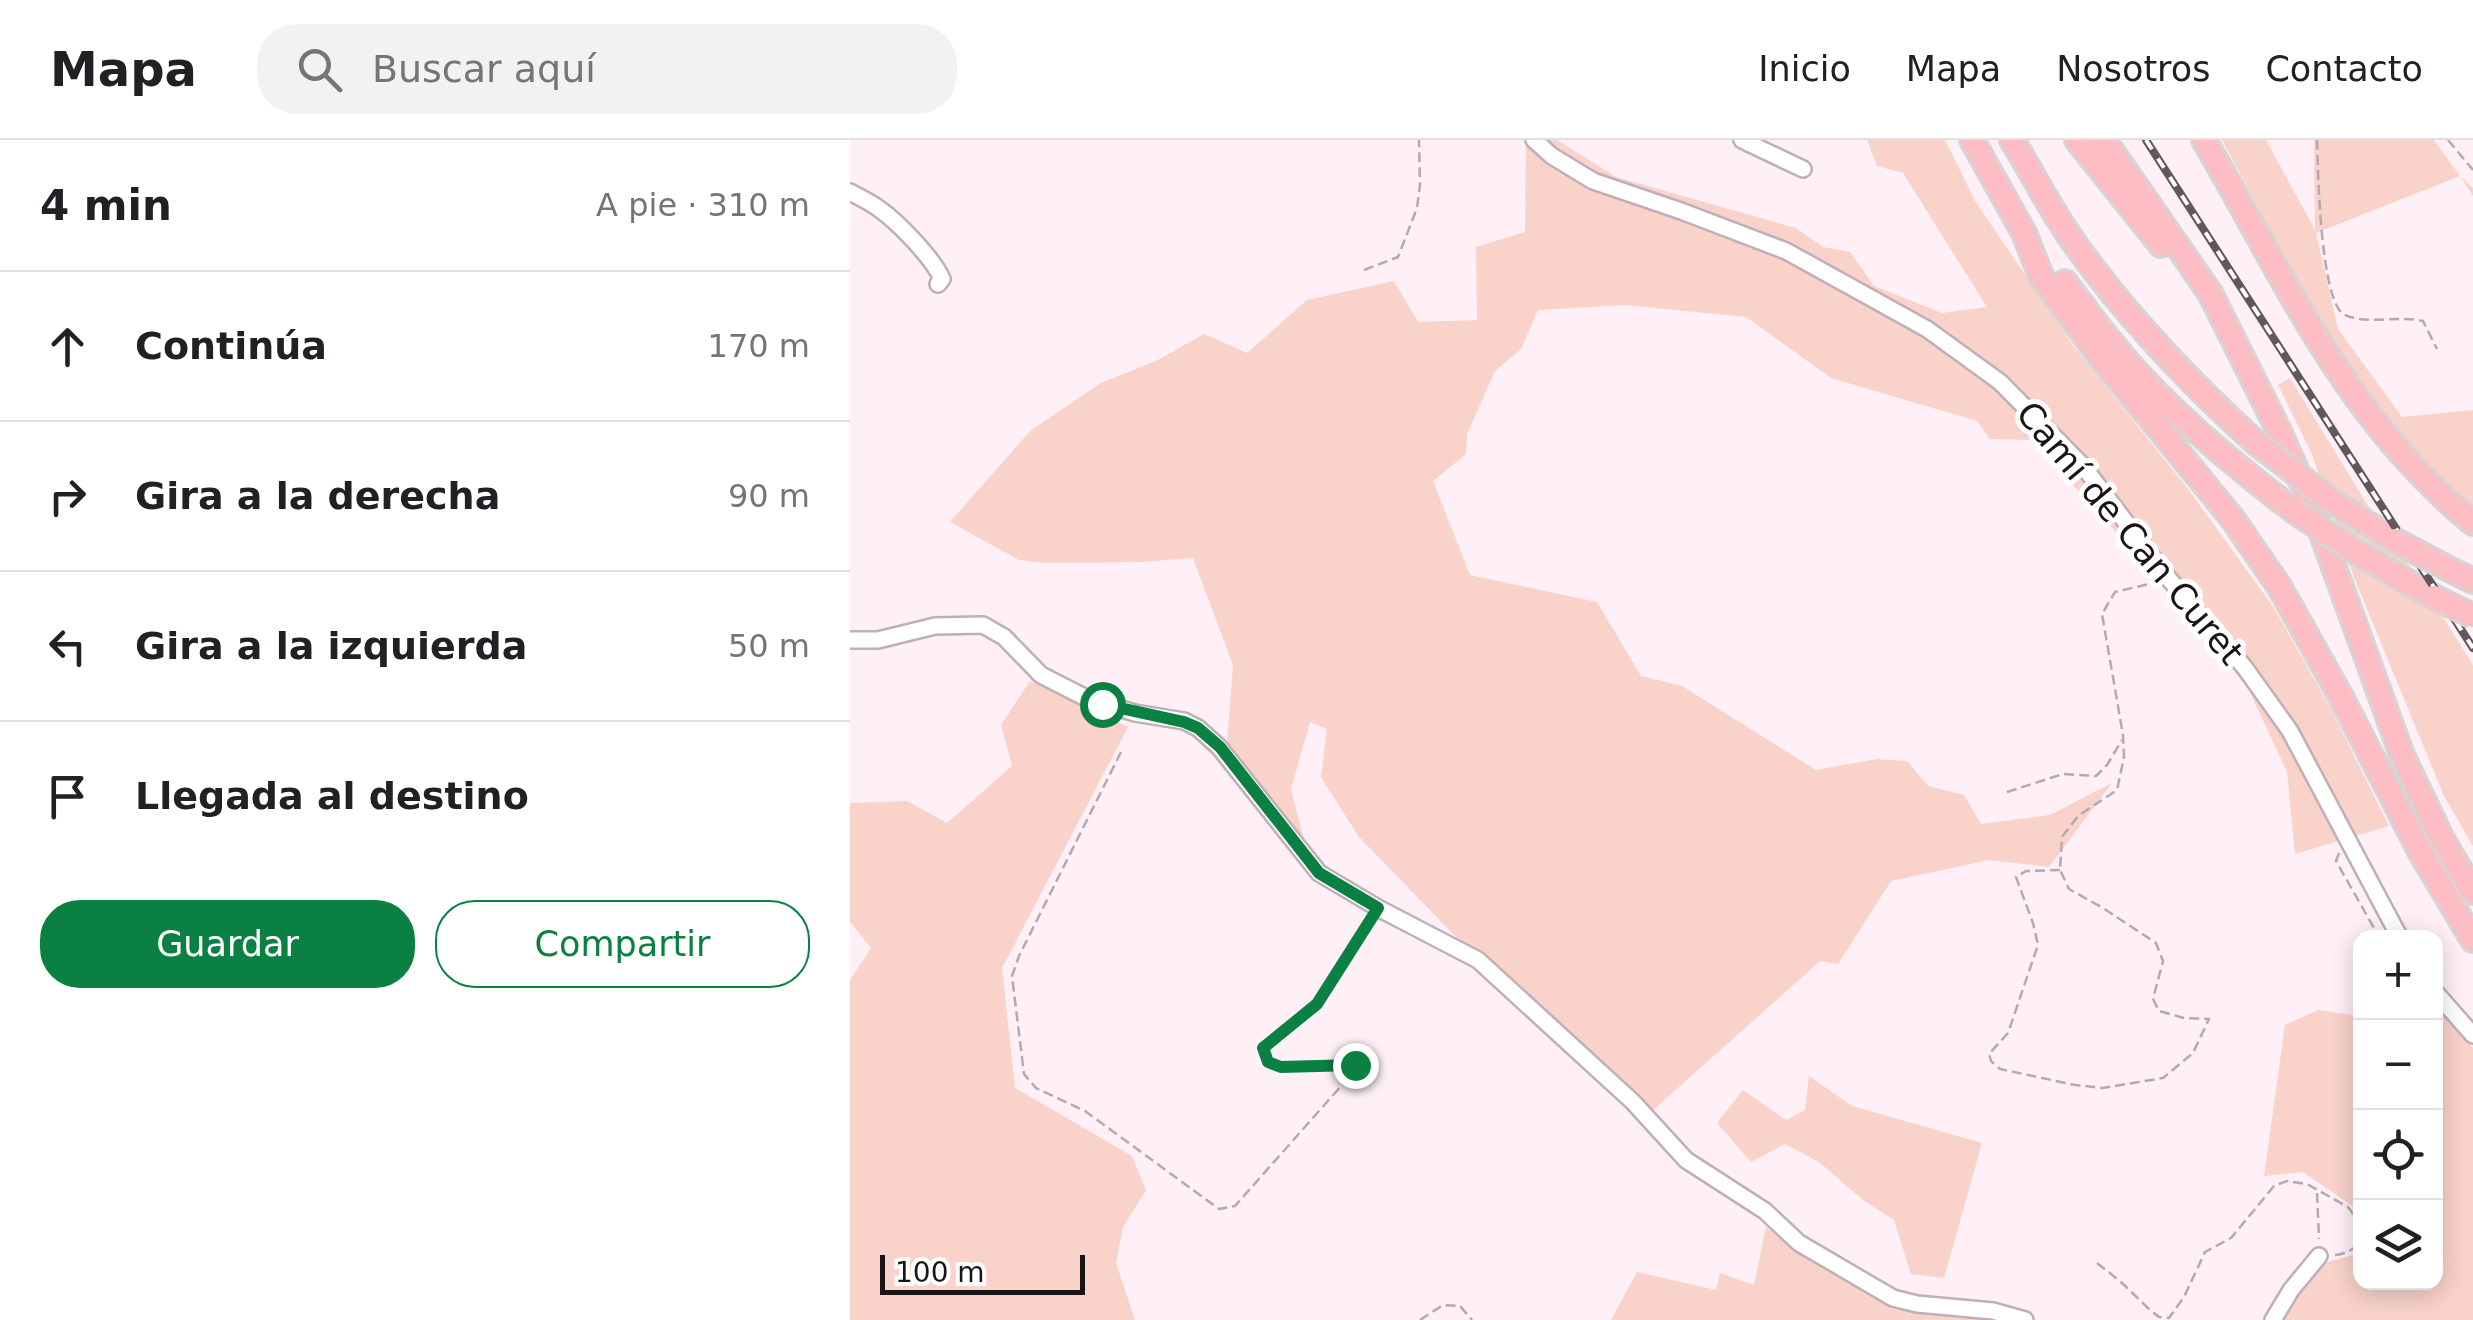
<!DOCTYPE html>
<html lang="es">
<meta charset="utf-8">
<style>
:root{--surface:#fff;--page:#f2f2f2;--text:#202124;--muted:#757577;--line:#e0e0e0;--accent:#0b8043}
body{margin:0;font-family:"DejaVu Sans",sans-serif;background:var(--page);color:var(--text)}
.controls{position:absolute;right:30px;bottom:30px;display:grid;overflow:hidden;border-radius:20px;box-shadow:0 5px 25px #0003}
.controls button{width:90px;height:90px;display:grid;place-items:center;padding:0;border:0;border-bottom:2px solid var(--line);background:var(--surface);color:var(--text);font:50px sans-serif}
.scale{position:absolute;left:30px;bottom:25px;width:205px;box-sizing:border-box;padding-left:10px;border:5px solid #1a1417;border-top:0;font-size:28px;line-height:35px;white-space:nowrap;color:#1a1417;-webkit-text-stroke:8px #fff;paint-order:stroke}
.stop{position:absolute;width:30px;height:30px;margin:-22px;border:8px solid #0b8043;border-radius:50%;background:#fff}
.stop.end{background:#0b8043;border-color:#fff;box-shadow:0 2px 10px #0008}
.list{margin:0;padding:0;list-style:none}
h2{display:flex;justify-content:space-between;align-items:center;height:130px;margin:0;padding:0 40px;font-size:42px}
h2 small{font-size:32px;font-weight:400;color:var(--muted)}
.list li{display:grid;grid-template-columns:65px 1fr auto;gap:30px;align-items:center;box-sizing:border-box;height:150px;padding:0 40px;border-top:2px solid var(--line)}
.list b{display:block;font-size:38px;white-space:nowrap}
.list em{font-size:32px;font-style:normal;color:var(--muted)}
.actions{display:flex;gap:20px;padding:30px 40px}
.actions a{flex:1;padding:22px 0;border:2px solid var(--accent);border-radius:40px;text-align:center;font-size:35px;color:var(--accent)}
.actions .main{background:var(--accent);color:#fff}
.icon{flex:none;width:55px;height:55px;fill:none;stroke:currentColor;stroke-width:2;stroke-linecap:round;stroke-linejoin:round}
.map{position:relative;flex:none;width:1623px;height:1180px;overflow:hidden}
header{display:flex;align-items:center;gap:60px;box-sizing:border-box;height:140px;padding:0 50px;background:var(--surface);border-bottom:2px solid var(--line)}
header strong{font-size:48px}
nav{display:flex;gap:55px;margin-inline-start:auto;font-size:35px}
.search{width:700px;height:90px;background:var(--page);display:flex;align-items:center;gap:25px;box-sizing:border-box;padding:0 35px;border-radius:40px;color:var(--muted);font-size:38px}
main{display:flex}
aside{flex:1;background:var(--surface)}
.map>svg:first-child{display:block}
.green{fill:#f9d2ca}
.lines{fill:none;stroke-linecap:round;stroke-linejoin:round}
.minor-casing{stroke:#c0afb6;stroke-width:20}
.highway-casing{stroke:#d6d5d5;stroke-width:28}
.path{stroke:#b5a9ae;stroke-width:2.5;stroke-dasharray:10 5;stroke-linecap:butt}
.minor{stroke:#fff;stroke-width:15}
.highway{stroke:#fcbdc4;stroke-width:22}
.rail-casing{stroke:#61585c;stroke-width:8}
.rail{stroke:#fff;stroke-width:4;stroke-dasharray:11;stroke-linecap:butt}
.highway-bridge-casing{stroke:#d6d5d5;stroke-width:28;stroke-linecap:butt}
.highway-bridge{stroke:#fcbdc4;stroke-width:22}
.route{stroke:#0b8043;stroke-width:12}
.labels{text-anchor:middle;stroke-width:10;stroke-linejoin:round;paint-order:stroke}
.street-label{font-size:35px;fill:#1a1417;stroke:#fff}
</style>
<header>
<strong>Mapa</strong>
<div class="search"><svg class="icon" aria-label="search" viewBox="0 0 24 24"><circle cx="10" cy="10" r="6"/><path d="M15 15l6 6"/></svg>Buscar aquí</div>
<nav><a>Inicio</a><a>Mapa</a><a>Nosotros</a><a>Contacto</a></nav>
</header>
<main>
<aside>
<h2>4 min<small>A pie · 310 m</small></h2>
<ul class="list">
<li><svg class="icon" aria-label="ahead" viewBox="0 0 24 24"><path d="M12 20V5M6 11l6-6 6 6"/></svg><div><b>Continúa</b></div><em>170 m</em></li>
<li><svg class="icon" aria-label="right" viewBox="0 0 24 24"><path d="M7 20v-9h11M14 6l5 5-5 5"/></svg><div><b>Gira a la derecha</b></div><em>90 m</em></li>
<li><svg class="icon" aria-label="left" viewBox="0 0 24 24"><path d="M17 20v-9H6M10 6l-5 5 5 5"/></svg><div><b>Gira a la izquierda</b></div><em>50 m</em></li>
<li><svg class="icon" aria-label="arrive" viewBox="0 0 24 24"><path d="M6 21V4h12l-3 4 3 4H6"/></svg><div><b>Llegada al destino</b></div></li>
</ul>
<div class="actions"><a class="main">Guardar</a><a>Compartir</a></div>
</aside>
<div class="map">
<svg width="1623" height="1180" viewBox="0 0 1623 1180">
<rect width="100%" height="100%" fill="#fef0f6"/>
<!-- green -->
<g class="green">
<polygon points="676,0 707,0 766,37 946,88 973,107 1000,112 1024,146 1092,173 1137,167 1053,33 1027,26 1017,0 1095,0 1125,61 1222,204 1341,353 1424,468 1481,569 1539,686 1445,714 1437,632 1398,548 1323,455 1182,300 1140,299 1127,281 981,238 896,177 775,165 688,170 671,209 645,231 617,294 616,314 583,341 620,435 747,462 791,536 832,546 966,630 1027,619 1057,621 1078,646 1114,655 1131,684 1200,675 1262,643 1199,727 1139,720 1041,741 988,824 970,821 802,971 690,866 605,796 509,697 471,637 477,589 460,582 441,649 454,700 377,603 383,525 343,418 291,422 194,423 169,420 100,382 180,291 251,243 306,221 354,194 397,213 457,160 544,141 568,182 627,180 626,107 675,92"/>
<polygon points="1372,0 1416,0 1465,90 1464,0 1584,0 1610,36 1623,48 1623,56 1610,36 1466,93 1488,189 1552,277 1623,270 1623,366 1549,296 1471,185"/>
<polygon points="1440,238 1515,361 1573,445 1623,525 1623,706 1594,656 1505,440 1462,314 1428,245"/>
<polygon points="180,541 278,587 152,828 165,948 282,1016 296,1050 273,1087 266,1123 285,1180 0,1180 0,840 21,808 0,782 0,663 57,661 97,683 162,626 151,585"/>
<polygon points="1586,866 1623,908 1623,1180 1432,1180 1467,1125 1510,1113 1510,1142 1586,1142"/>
<polygon points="1468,870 1510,876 1510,1071 1453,1032 1414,1036 1435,885"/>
<polygon points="959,936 1002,966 1132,1003 1094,1138 1061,1134 1044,1080 1013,1060 969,1022 935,1004 901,1022 867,983 893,950 936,980 955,970"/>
<polygon points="916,1087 970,1126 1042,1169 1139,1180 761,1180 787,1132 866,1150 870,1133 904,1145"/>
</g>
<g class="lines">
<!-- minor casing -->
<g class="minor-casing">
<g id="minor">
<polyline points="684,0 702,16 743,41 831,71 936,111 1077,189 1150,242 1233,326 1319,439 1395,528 1440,591 1550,798"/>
<polyline points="892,0 953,29"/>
<path d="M0,52c9,5 20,10 28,16 19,13 55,50 64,71l-4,5"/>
<polyline points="0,500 28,500 85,486 133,485 154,497 191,535 238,559 285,573 334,581 348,588 369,607 469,733 528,768 628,820 783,962 836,1020 915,1071 949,1103 1043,1158 1067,1164 1143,1171 1175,1180"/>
<polyline points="1586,853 1623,895"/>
<polyline points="1423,1180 1441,1150 1469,1116"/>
</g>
</g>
<!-- highway casing -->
<g class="highway-casing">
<g id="highway">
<polyline points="1122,0 1174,93 1191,136 1251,218 1382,378 1429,446 1490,555 1571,713 1623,800"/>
<path d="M1162,0c19,31 36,64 56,94 53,77 118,145 187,208"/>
<polyline points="1227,0 1311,105"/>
<polyline points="1254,0 1360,153 1427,287 1460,361 1552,615 1592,699 1623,752"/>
<path d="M1354,0c82,140 140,277 269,383"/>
<path d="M1215,142c24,33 49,66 77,96 47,50 99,92 152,133"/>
<polyline points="1483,362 1544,400"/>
<polyline points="1506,412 1584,457"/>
<polyline points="1597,428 1623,441"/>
</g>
</g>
<!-- path -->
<g class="path">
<path d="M1467,0c1,29 3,164 28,175 21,10 54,0 78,6l14,28"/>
<polyline points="1598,0 1623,30"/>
<polyline points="514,130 548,117 567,68 570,45 569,0"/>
<polyline points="271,612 169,816 162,836 174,934 186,948 235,971 369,1069 385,1066 500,936 510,928 505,925 431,927 418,922 413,908 467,863 519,782"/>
<polyline points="1157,652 1213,634 1246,636 1257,625 1272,600"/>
<polyline points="1489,713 1486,721 1524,788 1526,798"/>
<polyline points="1210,730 1176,731 1166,737 1183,783 1188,805 1158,893 1139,914 1141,921 1150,929 1225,945 1253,948 1313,938 1343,913 1359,879 1334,878 1309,871 1303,859 1313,821 1306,803 1253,768 1219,749 1210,730 1212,697 1228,676 1267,650 1274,617 1273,595 1252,474 1265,452 1303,443"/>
<polyline points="1467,1053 1469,1099"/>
<path d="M1485,1115c11,-1 19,-5 25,-14"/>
<polyline points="1247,1123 1271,1142 1300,1170 1309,1177 1319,1178 1334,1157 1355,1112 1381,1098 1424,1046 1437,1041 1457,1044 1498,1067 1510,1083"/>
<polyline points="570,1180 593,1165 610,1166 622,1180"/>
</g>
<!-- minor -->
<use href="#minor" class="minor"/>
<!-- highway -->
<use href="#highway" class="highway"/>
<!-- rail casing -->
<g class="rail-casing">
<polyline id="rail" points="1296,0 1623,508"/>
</g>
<!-- rail -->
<use href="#rail" class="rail"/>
<!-- highway-bridge casing -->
<g class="highway-bridge-casing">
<g id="highway-bridge">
<polyline points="1405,302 1483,362"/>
<polyline points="1444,371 1506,412"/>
<polyline points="1544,400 1597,428"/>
<polyline points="1584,457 1623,476"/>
</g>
</g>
<!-- highway-bridge -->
<use href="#highway-bridge" class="highway-bridge"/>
</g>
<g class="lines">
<!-- route -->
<polyline class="route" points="252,564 334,582 348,588 370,607 469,733 528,768 467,864 413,908 418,922 431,927 505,925"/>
</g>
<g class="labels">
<!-- street labels -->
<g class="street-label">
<text transform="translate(1280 393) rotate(50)" y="12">Camí de Can Curet</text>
</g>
</g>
</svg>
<div class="controls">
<button>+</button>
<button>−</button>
<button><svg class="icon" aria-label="locate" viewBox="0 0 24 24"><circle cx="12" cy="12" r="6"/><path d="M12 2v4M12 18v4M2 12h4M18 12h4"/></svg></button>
<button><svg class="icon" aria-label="layers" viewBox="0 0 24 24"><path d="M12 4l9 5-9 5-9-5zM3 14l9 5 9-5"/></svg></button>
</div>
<div class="scale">100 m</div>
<div class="stop" style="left:252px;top:564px"></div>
<div class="stop end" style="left:505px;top:925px"></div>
</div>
</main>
